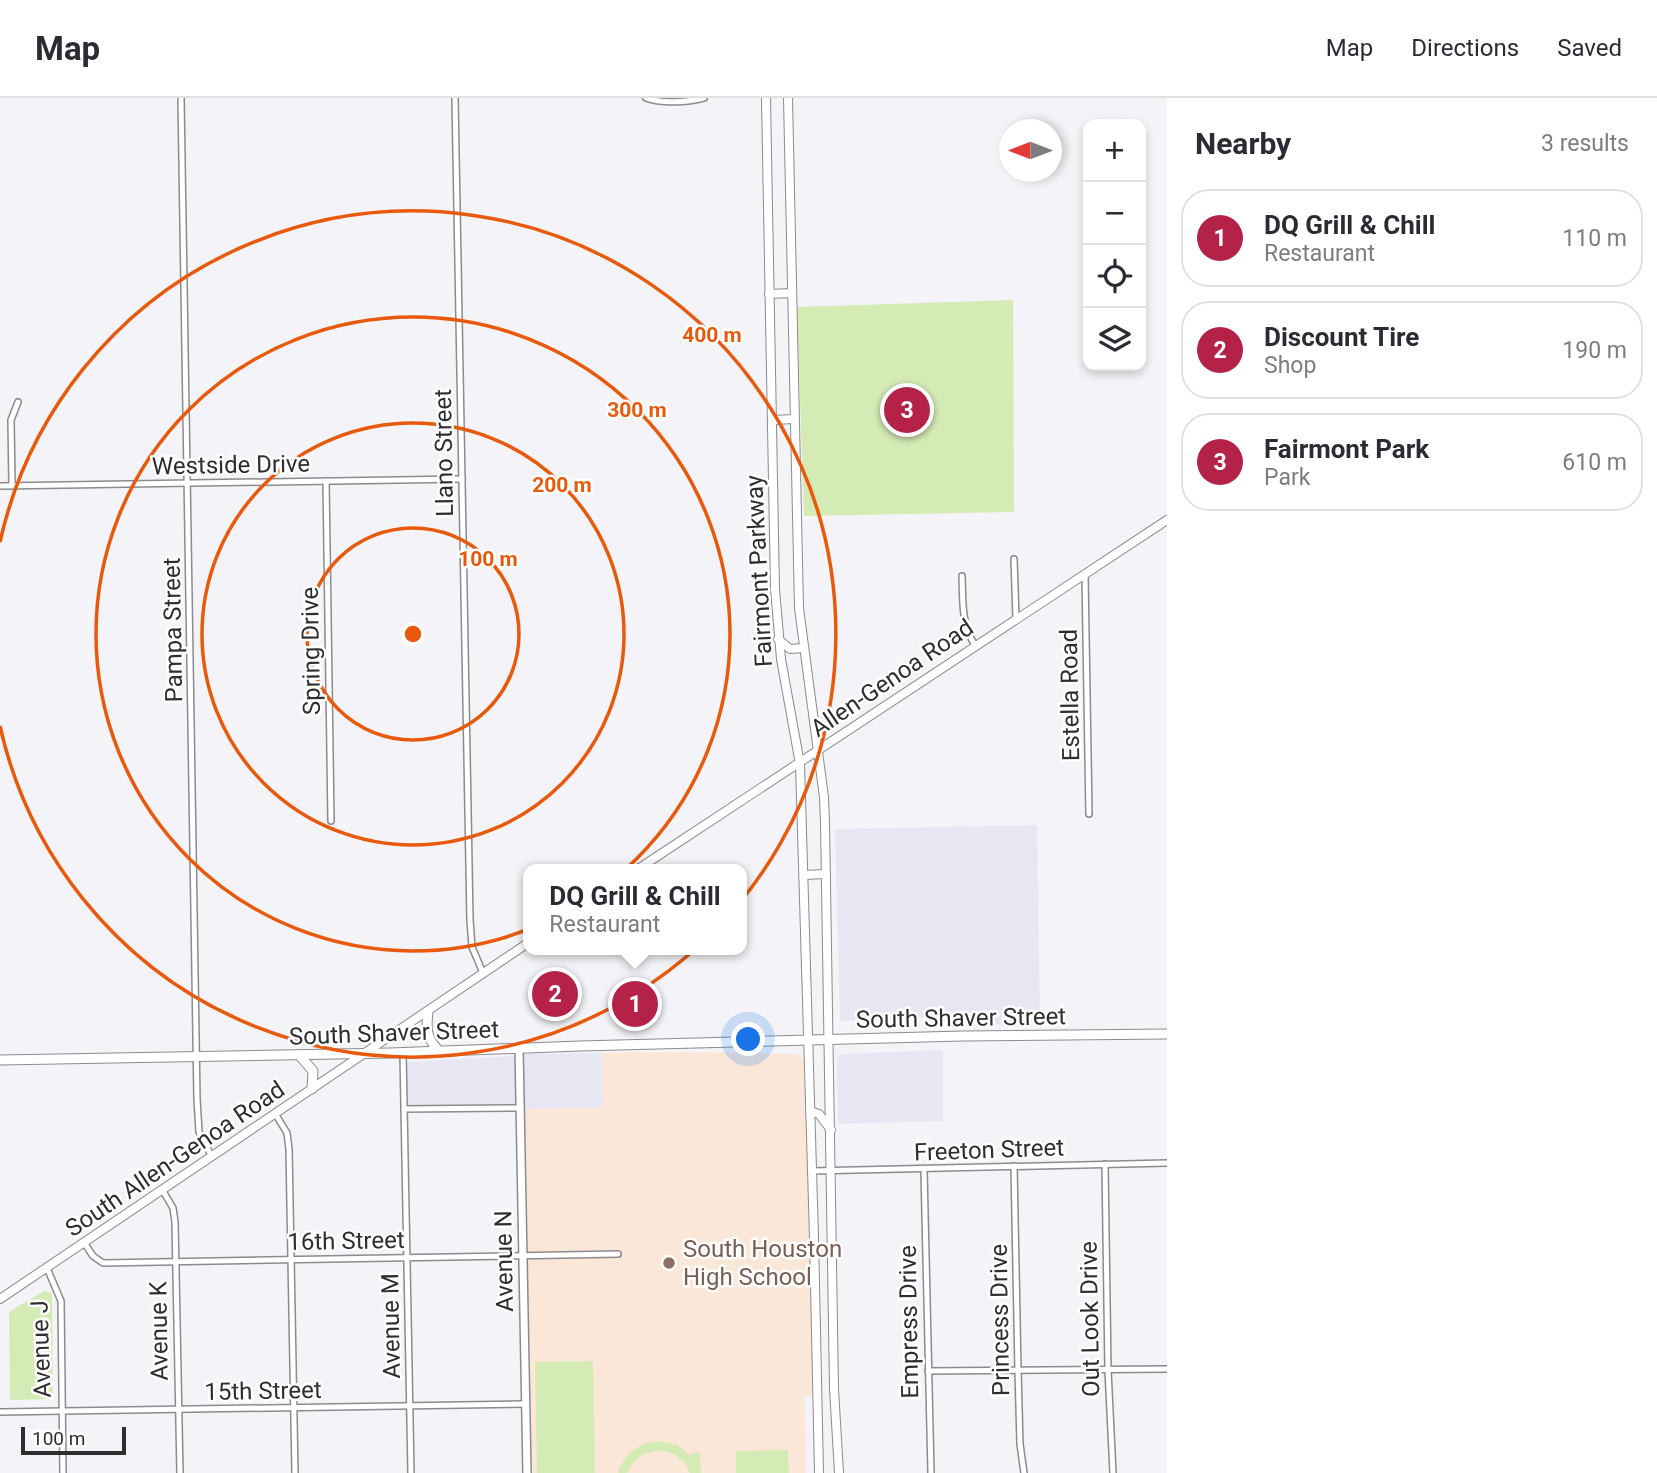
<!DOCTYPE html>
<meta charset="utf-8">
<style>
:root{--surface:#fff;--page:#f2f2f3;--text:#2b2b33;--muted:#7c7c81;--line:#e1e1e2;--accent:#b42248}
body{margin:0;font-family:Roboto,sans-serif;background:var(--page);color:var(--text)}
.controls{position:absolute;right:21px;top:21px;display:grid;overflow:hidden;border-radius:14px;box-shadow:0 4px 10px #0003}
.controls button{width:63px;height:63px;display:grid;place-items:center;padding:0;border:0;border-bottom:2px solid var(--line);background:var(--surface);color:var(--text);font:35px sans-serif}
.compass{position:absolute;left:999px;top:21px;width:63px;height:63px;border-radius:50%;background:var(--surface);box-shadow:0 4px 10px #0003;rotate:270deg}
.scale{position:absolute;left:21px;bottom:18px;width:105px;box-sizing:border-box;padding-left:7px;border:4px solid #2e2e30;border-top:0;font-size:19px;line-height:24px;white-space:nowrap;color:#2e2e30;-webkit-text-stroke:5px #fff;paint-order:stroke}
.you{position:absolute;left:749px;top:942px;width:24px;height:24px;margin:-18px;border:5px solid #fff;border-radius:50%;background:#1a73e8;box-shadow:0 0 0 10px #1a73e833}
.badge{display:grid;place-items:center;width:46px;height:46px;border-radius:50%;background:var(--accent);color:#fff;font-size:23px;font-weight:700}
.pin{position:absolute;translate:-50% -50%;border:4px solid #fff;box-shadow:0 2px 7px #0006}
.popup{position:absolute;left:523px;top:766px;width:224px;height:91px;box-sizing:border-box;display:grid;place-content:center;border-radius:14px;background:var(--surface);filter:drop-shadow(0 2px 5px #0005);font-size:23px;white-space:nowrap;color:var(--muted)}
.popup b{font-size:26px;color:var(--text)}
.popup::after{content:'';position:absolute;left:50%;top:100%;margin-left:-14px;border:14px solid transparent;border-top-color:var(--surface)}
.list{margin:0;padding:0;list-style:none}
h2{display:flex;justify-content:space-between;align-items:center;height:91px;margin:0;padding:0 28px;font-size:30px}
h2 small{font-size:23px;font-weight:400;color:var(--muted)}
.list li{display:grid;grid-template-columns:46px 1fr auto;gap:21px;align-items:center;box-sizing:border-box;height:98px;margin:0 14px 14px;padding:0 14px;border:2px solid var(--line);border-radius:28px}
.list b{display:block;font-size:26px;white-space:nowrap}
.list p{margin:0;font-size:23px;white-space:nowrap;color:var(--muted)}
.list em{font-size:23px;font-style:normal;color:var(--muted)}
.icon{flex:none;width:38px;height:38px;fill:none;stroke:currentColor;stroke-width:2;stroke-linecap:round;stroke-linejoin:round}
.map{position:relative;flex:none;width:1167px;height:1375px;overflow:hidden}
header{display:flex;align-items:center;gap:42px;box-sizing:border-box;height:98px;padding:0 35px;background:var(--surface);border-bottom:2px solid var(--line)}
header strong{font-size:33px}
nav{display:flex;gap:38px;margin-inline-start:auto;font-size:24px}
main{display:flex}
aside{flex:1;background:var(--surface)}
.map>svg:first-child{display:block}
.built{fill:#e6e7f3}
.education{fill:#fae7d7}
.green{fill:#d5ebb5}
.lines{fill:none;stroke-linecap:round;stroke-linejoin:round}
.minor-casing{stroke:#8b8b8f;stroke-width:8}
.tertiary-casing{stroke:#8b8b8f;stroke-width:10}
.secondary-casing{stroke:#8b8b8f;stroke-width:10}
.primary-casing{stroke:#8b8b8f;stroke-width:11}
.minor{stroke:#fff;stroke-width:5}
.tertiary{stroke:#fff;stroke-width:7}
.secondary{stroke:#fff;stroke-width:8}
.primary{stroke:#fff;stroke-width:9}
.ring{fill:none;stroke:#e8590c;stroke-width:3.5}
.education-dot{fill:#8d6e63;stroke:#fff;stroke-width:2.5}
.labels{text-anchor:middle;stroke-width:5;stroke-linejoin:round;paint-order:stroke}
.street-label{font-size:24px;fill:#2e2e30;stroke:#fff}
.education-label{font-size:24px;fill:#785e54;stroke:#fff;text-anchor:start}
.centre{fill:#e8590c;stroke:#fff;stroke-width:3.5}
.ring-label{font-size:21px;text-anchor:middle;font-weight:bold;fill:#e8590c;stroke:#fff;stroke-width:5;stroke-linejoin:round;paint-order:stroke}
</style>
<header>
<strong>Map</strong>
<nav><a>Map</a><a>Directions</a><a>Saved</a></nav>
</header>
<main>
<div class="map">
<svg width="1167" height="1375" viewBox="0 0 1167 1375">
<rect width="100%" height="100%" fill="#f4f4f8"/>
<!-- built -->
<g class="built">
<polygon points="1037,727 1040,920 1026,927 968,926 952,919 840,923 835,731"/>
<polygon points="943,952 943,1023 838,1026 837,963 840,956"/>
<polygon points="602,955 603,1010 523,1011 522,956"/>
<polygon points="516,958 518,1007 407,1007 406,964"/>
</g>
<!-- education -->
<polygon class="education" points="672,954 798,956 804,962 814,1298 805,1299 806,1375 531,1375 527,1164 531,1160 605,1159 604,1153 530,1154 527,1151 523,1011 603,1010 602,955"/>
<!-- green -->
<g class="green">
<polygon points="1013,202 1014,414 804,418 797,209"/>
<polygon points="44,1193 52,1195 53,1301 10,1302 9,1214"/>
<polygon points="593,1263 595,1375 537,1375 535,1264"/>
<path d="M658,1343l19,4 14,11v-3h9l1,20h-11c-12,-30 -50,-29 -63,0h-9c6,-19 20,-30 40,-32z"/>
<polygon points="788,1352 789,1375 736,1375 736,1353"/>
</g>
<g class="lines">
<!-- minor casing -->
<g class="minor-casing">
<g id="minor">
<polyline points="181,0 197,1001 199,1034 212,1059"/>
<polyline points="455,0 470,822 472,849 483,875"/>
<path d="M646,0c16,6 42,4 58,0"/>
<polyline points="326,383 331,723"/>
<polyline points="0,388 462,381"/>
<polyline points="12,388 11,322 18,304"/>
<polyline points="1014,461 1016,520"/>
<polyline points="1085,477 1089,716"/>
<path d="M962,478c1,25 -1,48 13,69"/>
<polyline points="403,955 411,1375"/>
<polyline points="404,1011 521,1010"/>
<polyline points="276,1017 287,1035 289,1051 295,1375"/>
<polyline points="1105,1066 1108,1272 1113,1375"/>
<polyline points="1014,1068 1018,1272 1020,1346 1024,1375"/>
<polyline points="924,1072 931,1375"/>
<polyline points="812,1073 1167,1065"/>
<polyline points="163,1093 173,1110 175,1124 180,1375"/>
<polyline points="85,1146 93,1158 103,1165 618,1156"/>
<polyline points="47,1170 61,1203 63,1375"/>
<polyline points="928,1273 1167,1271"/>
<polyline points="0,1314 526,1306"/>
</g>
</g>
<!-- tertiary casing -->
<g class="tertiary-casing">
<polyline id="tertiary" points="519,950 527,1375"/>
</g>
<!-- secondary casing -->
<g class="secondary-casing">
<g id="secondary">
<polyline points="766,0 775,491 781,561 800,666 814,1139 819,1375"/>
<polyline points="788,0 799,510 824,699 825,724 834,1291 839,1375"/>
<polyline points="769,196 792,195"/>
<polyline points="772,322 794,321"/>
<polyline points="778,541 790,551 804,550"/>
<polyline points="638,771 1167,422"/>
<polyline points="804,777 826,776"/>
<polyline points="810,1013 819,1016 831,1032"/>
<polyline points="0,1201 528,845"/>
</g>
</g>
<!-- primary casing -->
<g class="primary-casing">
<g id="primary">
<path d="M428,913c-2,18 -2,27 11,40"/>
<polyline points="299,957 313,973 312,991"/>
<polyline points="0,962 390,955 580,948 963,938 1167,936"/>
</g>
</g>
<!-- minor -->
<use href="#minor" class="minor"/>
<!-- tertiary -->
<use href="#tertiary" class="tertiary"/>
<!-- secondary -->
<use href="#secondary" class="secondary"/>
<!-- primary -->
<use href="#primary" class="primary"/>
</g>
<!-- distance rings -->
<g class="ring">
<circle cx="413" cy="536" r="106"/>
<circle cx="413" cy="536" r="211"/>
<circle cx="413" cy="536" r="317"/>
<path d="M0 444A423 423 0 1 1 0 628"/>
</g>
<!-- markers -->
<circle class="education-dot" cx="669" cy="1165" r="7"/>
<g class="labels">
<!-- street labels -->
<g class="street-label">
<text transform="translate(444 355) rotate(-91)" y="8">Llano Street</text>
<text transform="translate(231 367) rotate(-1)" y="8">Westside Drive</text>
<text transform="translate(759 473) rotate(-93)" y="8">Fairmont Parkway</text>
<text transform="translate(173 532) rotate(-91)" y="8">Pampa Street</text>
<text transform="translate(311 553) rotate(-91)" y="8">Spring Drive</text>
<text transform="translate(892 580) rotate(-34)" y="8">Allen-Genoa Road</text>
<text transform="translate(1070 597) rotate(-91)" y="8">Estella Road</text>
<text transform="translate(961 920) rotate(-1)" y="8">South Shaver Street</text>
<text transform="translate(394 935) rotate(-2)" y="8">South Shaver Street</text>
<text transform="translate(989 1052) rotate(-2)" y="8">Freeton Street</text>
<text transform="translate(175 1061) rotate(-34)" y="8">South Allen-Genoa Road</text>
<text transform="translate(346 1143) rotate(-1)" y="8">16th Street</text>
<text transform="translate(504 1163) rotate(-91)" y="8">Avenue N</text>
<text transform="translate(1090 1221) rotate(-91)" y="8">Out Look Drive</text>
<text transform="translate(1000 1222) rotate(-91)" y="8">Princess Drive</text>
<text transform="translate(909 1224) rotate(-91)" y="8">Empress Drive</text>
<text transform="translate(391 1228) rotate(-91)" y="8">Avenue M</text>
<text transform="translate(159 1233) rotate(-91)" y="8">Avenue K</text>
<text transform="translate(41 1251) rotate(-92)" y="8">Avenue J</text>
<text transform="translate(263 1293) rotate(-1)" y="8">15th Street</text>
</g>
<!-- education labels -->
<g class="education-label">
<text x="683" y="1159">South Houston<tspan x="683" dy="28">High School</tspan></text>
</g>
</g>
<circle cx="413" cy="536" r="10" class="centre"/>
<g class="ring-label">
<text x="712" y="244">400 m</text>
<text x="637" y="319">300 m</text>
<text x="562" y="394">200 m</text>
<text x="488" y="468">100 m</text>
</g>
</svg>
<div class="controls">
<button>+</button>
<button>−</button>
<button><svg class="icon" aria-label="locate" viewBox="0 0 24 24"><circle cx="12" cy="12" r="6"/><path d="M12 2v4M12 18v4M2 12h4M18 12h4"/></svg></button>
<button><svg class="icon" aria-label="layers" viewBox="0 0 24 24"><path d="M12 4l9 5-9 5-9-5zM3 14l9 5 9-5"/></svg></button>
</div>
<svg class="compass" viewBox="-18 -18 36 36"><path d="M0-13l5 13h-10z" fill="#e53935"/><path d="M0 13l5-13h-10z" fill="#7c7c81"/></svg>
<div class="scale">100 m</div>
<div class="you"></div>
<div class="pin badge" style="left:635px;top:906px">1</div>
<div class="popup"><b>DQ Grill &amp; Chill</b>Restaurant</div>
<div class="pin badge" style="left:555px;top:896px">2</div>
<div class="pin badge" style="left:907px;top:312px">3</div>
</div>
<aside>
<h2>Nearby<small>3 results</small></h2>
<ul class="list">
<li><span class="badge">1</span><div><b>DQ Grill &amp; Chill</b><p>Restaurant</p></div><em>110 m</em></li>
<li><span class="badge">2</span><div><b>Discount Tire</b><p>Shop</p></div><em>190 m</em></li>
<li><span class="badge">3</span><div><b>Fairmont Park</b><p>Park</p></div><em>610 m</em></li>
</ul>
</aside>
</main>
